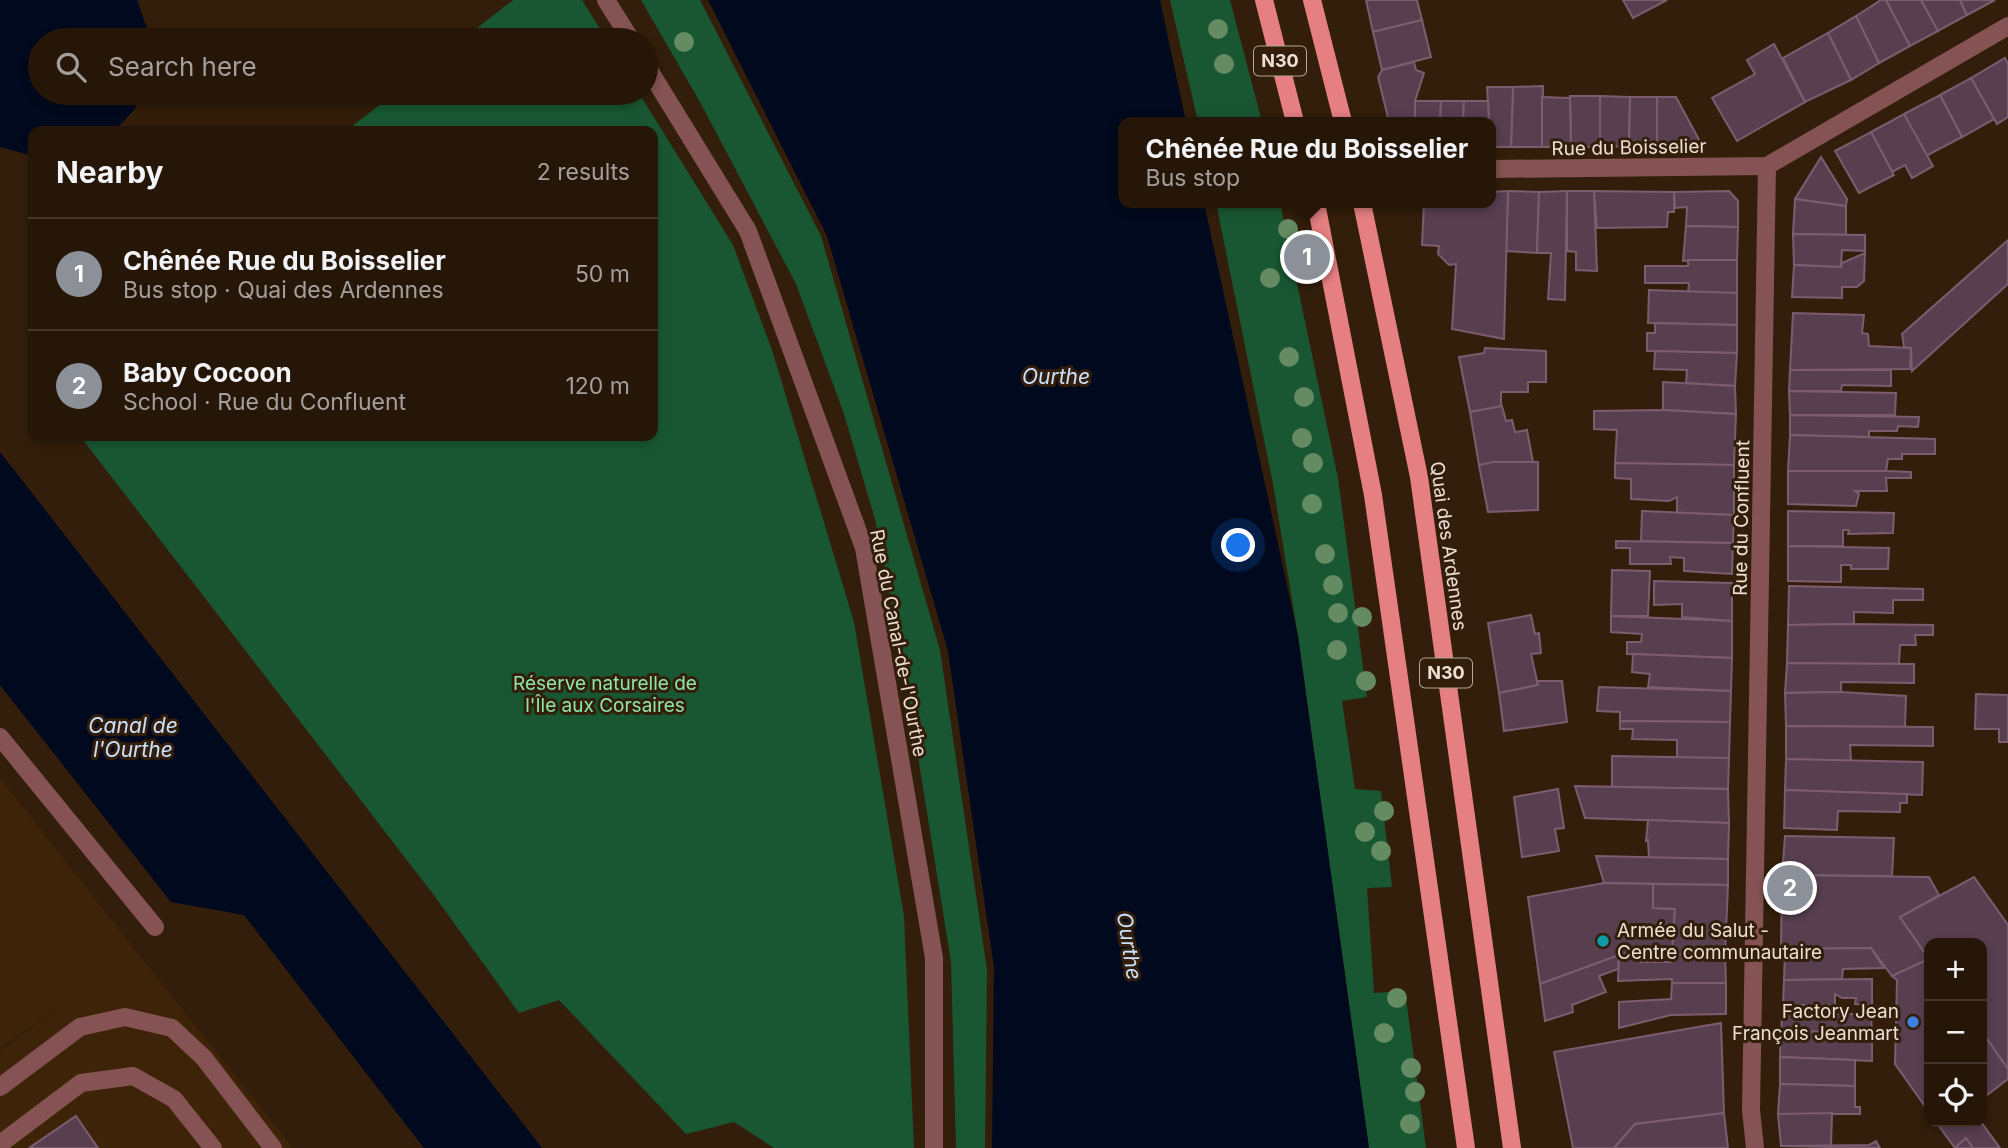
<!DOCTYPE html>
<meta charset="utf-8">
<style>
:root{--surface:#261608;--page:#2e1f12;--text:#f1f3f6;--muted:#a49f9c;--line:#423529;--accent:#8c9099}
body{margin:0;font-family:Inter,sans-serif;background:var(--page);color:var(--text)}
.controls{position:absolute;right:21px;bottom:21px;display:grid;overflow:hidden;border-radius:14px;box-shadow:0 4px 10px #0003}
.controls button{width:63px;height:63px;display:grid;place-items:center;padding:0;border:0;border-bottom:2px solid var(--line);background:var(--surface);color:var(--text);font:35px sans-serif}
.you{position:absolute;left:1239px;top:546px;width:24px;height:24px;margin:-18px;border:5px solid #fff;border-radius:50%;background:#1a73e8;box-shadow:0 0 0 10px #1a73e833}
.badge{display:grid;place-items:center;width:46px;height:46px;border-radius:50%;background:var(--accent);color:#fff;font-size:23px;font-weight:700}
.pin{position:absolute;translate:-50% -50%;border:4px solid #fff;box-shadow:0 2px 7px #0006}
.popup{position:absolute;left:1118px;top:117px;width:378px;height:91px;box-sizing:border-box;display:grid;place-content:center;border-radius:14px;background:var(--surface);filter:drop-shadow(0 2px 5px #0005);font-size:23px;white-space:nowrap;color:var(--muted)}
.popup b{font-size:26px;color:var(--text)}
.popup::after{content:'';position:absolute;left:50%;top:100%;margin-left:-14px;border:14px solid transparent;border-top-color:var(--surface)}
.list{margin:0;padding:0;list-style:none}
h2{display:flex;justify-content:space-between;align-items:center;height:91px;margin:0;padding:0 28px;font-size:30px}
h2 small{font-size:23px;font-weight:400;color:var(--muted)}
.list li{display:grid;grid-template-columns:46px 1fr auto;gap:21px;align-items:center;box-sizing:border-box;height:112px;padding:0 28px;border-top:2px solid var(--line)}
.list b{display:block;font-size:26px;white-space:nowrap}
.list p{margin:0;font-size:23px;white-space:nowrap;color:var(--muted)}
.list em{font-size:23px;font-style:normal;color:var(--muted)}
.icon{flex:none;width:38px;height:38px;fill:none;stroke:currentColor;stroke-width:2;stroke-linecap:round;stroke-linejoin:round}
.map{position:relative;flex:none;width:2008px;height:1148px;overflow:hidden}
.search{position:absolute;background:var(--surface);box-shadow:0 4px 10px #0003;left:28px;top:28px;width:630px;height:77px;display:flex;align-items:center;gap:18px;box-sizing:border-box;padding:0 24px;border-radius:38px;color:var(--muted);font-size:26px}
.panel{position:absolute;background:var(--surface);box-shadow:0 4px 10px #0003;left:28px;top:126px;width:630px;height:315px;border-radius:14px}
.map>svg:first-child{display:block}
.built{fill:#3d2308}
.green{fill:#195733}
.water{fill:#00091e}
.building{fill:#583f50;stroke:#7a5e70;stroke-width:2}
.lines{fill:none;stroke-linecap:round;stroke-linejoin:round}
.service{stroke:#855353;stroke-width:18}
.minor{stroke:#855353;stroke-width:18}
.primary{stroke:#e67f81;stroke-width:18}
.tree{fill:#648b62}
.culture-dot{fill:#0f9aa8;stroke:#321e0a;stroke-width:2.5}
.shop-dot{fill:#3f7fe0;stroke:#321e0a;stroke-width:2.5}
.labels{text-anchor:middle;stroke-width:6;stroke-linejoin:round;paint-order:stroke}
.shield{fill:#321e0a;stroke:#b5a597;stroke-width:2}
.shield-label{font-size:18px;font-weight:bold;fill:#eddfd3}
.street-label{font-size:19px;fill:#eddfd3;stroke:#321e0a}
.park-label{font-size:19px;fill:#8de5aa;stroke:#321e0a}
.poi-label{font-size:19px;fill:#eddfd3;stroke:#321e0a;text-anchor:start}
.water-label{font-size:21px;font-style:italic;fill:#cae2ff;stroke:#321e0a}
</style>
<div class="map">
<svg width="2008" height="1148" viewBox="0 0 2008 1148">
<rect width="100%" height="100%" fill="#321e0a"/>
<!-- built -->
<polygon class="built" points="0,778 136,951 293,1148 0,1148 0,1051 75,996 0,1048"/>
<!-- green -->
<g class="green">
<polygon points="513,0 582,0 607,40 462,40"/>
<polygon points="641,0 700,0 821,236 940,650 987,970 985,1148 956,1148 951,962 902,657 875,519 843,411 796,284 700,102"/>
<polygon points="1170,0 1230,0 1262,122 1198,122"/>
<polygon points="395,93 639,93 733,245 772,350 854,622 904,916 914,1148 774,1148 734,1122 686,1134 559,1000 519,1013 433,894 80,436 653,436 653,131 346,131"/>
<polygon points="1216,203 1280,203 1338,478 1367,697 1342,701 1355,789 1381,791 1392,887 1367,888 1374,993 1405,991 1426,1148 1369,1148 1298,636 1273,484"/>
</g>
<!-- water -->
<g class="water">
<polygon points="0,0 137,0 151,40 40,40 40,93 142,93 134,110 114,131 33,131 33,156 0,147"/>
<polygon points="708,0 1160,0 1186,122 1123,122 1123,203 1204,203 1298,636 1369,1148 992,1148 994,967 948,651 827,236"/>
<polygon points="0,452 542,1148 424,1148 244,915 171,902 0,685"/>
</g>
<!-- building -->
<g class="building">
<polygon points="1366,0 1417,0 1422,20 1373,32"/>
<polygon points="1623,0 1667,0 1633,18"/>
<polygon points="1881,0 1886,0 1910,46 1879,63 1856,16"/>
<polygon points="1886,0 1921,0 1938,31 1910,46"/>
<polygon points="1921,0 1960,0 1967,15 1938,31"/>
<polygon points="1960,0 1995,0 1967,15"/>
<polygon points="1856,16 1879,63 1851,80 1828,33"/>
<polygon points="1422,20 1431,57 1382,70 1373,32"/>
<polygon points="1828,33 1851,80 1805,102 1783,58"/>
<polygon points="1774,44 1805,102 1737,141 1712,98 1755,74 1747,60"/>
<polygon points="2005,58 2008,64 2008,117 1997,124 1971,78"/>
<polygon points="1414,62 1416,70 1424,73 1415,101 1415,122 1389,122 1378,77 1382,70"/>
<polygon points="1971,78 1994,119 1962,137 1940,95"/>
<polygon points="1543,86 1542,147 1511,147 1513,87"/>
<polygon points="1487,87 1513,87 1511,147 1491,147"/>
<polygon points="1940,95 1962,137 1926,156 1904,114"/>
<polygon points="1570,96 1600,96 1600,147 1571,147"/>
<polygon points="1600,96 1630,97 1629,146 1600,147"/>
<polygon points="1542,97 1570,98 1571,147 1542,147"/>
<polygon points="1630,97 1657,97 1657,147 1629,146"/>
<polygon points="1657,97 1676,97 1703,147 1657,147"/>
<polygon points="1415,101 1441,101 1440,122 1415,122"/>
<polygon points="1441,101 1464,101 1463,122 1440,122"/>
<polygon points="1464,101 1488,101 1489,122 1463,122"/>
<polygon points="1904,114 1933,166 1912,178 1905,165 1892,172 1871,132"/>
<polygon points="1871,132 1894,175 1859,193 1835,151"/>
<polygon points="1821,157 1847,199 1846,206 1795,199"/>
<polygon points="1508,191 1539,192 1537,253 1506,251"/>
<polygon points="1508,191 1504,339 1452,329 1456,264 1449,265 1438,254 1439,246 1422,245 1424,203 1491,203 1491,192"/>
<polygon points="1567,191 1594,191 1597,271 1576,270 1576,252 1567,251"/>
<polygon points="1567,191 1565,300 1548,299 1551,253 1537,253 1539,192"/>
<polygon points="1594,191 1674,192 1674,212 1668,212 1667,227 1597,228"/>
<polygon points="1729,191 1738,201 1738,227 1686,226 1687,207 1675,208 1674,192"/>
<polygon points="1795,199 1846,206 1846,235 1793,234"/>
<polygon points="1686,226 1738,227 1737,260 1683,261"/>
<polygon points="1793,234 1865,235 1865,251 1842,250 1841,267 1794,265"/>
<polygon points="2008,240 2008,284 1912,371 1911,348 1904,347 1902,334"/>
<polygon points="1865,253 1864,281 1857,287 1842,287 1842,298 1792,297 1794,265 1841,267 1842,263"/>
<polygon points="1688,260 1737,260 1737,293 1688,293 1689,283 1645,283 1645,266 1688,266"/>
<polygon points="1649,290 1737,293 1737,325 1648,323"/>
<polygon points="1793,313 1864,315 1862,333 1868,334 1869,346 1911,348 1910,369 1790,370"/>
<polygon points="1655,323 1737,325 1737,353 1647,351 1647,333 1655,333"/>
<polygon points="1485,348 1546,351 1546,382 1528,382 1528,392 1501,392 1501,407 1470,412 1459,357 1484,353"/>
<polygon points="1655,351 1737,353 1735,386 1686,383 1687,370 1654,369"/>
<polygon points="1790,370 1891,370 1891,386 1842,385 1841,391 1789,391"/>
<polygon points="1663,382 1735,386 1736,414 1663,410"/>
<polygon points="1789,391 1896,393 1895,415 1790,415"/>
<polygon points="1502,406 1506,421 1512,420 1515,432 1527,430 1533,462 1479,465 1470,412"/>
<polygon points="1663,410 1736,414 1734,465 1615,463 1617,430 1594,429 1594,411"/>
<polygon points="1790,415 1919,417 1918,427 1898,426 1897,431 1869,431 1869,437 1790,435"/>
<polygon points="1790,435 1935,439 1935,454 1902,454 1902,459 1888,459 1886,471 1788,471"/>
<polygon points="1493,462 1538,462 1538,510 1488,512 1479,465"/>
<polygon points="1615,463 1734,465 1734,515 1677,513 1677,497 1669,501 1631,499 1631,479 1615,478"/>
<polygon points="1788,471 1886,471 1911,472 1911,478 1886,478 1887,491 1855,491 1859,494 1856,506 1788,504"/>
<polygon points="1642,511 1734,515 1733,543 1641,541"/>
<polygon points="1788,511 1894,513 1893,533 1848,534 1849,530 1843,530 1843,546 1788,546"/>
<polygon points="1616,541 1733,543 1732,574 1684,571 1684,558 1670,557 1671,564 1630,564 1630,548 1616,548"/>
<polygon points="1788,546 1889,548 1888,569 1851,569 1851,565 1841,565 1841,582 1788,581"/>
<polygon points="1612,570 1650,571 1648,616 1611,616"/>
<polygon points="1654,581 1732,583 1732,621 1682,617 1682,604 1654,605"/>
<polygon points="1789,586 1923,589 1923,600 1893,600 1893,613 1854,612 1854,624 1788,625"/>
<polygon points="1531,615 1535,634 1539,633 1541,653 1531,654 1538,685 1499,693 1488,623"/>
<polygon points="1611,616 1732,621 1732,658 1627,654 1627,642 1641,642 1642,634 1611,632"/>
<polygon points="1854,624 1933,625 1933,635 1915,635 1916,645 1900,645 1899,664 1787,663 1788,625"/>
<polygon points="1633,654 1732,658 1731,691 1648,687 1650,674 1632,672"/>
<polygon points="1787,663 1914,664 1914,683 1841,682 1841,692 1785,693"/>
<polygon points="1537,681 1562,681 1567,722 1504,731 1499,693 1538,685"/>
<polygon points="1599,687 1731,691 1730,722 1620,721 1620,712 1597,711"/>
<polygon points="1841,692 1906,696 1905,727 1786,726 1785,693"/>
<polygon points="1976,694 2008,695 2008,742 1999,742 1999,729 1975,729"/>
<polygon points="1620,721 1730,722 1729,758 1677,758 1677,740 1632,739 1633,729 1620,729"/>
<polygon points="1786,726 1933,727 1933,746 1850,745 1851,761 1786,759"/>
<polygon points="1612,756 1729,758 1728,789 1612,787"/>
<polygon points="1786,759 1923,762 1922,795 1785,790"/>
<polygon points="1575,786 1728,789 1729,823 1585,818"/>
<polygon points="1558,789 1564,828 1555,829 1559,851 1522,857 1514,797"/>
<polygon points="1785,790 1907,794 1907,803 1900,803 1900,812 1838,811 1837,830 1784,828"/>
<polygon points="1648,820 1729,823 1728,859 1649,858 1648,840 1646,841"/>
<polygon points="1785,836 1894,838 1892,876 1782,875"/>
<polygon points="1596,856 1728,859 1728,885 1604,883"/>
<polygon points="1782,875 1929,877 1939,895 1900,917 1929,959 1892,976 1871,948 1781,949"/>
<polygon points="1974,877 2008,925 2008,1069 1982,1032 1982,943 1929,943 1929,959 1900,917"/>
<polygon points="1604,883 1653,884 1653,908 1675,909 1672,954 1630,952 1540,984 1528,897"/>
<polygon points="1653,884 1728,885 1725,955 1672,954 1675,909 1653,908"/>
<polygon points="1871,948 1884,968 1843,969 1842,979 1784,980 1785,949"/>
<polygon points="1630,952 1642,955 1641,962 1671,962 1672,954 1725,955 1726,983 1672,983 1672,979 1618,981 1619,955"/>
<polygon points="1619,955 1618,969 1599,976 1606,992 1572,1005 1573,1012 1545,1021 1540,984"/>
<polygon points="1929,959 1929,1112 1895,1064 1897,980 1892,976"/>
<polygon points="1872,979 1872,1005 1855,1004 1856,998 1842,998 1835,994 1835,1005 1783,1005 1784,980"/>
<polygon points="1672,983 1726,983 1726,1014 1671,1015 1619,1028 1619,1002 1671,999"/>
<polygon points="1783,1005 1835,1005 1834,1014 1871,1014 1872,1033 1781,1031"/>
<polygon points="1721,1023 1724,1113 1635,1124 1614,1148 1573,1148 1554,1052"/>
<polygon points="1781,1031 1872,1033 1872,1061 1780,1057"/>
<polygon points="1982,1032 2008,1069 2008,1079 1982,1099"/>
<polygon points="1780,1057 1855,1060 1855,1086 1780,1084"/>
<polygon points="1780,1084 1855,1086 1855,1107 1860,1107 1860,1114 1778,1114"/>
<polygon points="1724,1113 1728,1148 1614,1148 1635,1124"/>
<polygon points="1832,1113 1831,1146 1781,1146 1778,1114"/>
<polygon points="76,1116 98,1148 29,1148"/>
<polygon points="1936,1122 1981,1122 2000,1148 1973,1148 1966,1138 1955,1148"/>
<polygon points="1966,1138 1973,1148 1955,1148"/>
<polygon points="1876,1141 1880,1148 1781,1146 1869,1145"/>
</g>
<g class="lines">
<!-- service -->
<g class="service">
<polyline points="0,737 155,927"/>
<polyline points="0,1087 80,1027 125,1017 172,1028 204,1058 273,1148"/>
<polyline points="0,1144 81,1083 133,1076 174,1099 213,1148"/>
</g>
<!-- minor -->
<g class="minor">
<polyline points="606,0 631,40"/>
<polyline points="646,65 748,231 864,548 934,958 934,1148"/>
<polyline points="1491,169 1767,166 2008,26"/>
<polyline points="1755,1148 1751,1110 1767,166"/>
</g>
<!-- primary -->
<g class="primary">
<polyline points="1264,0 1295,122"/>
<polyline points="1312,0 1343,122"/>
<polyline points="1316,203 1373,495 1466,1148"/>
<polyline points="1362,203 1419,477 1512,1148"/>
</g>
</g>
<!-- trees -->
<g class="tree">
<circle cx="1218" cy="29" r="10"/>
<circle cx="684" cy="42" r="10"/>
<circle cx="1224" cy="64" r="10"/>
<circle cx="1288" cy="229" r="10"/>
<circle cx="1270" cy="278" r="10"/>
<circle cx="1289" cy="357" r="10"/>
<circle cx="1304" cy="397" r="10"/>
<circle cx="1302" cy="438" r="10"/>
<circle cx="1313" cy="463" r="10"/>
<circle cx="1312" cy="504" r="10"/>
<circle cx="1325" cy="554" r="10"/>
<circle cx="1333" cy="585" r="10"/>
<circle cx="1338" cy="613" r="10"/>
<circle cx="1362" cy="617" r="10"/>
<circle cx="1337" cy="650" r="10"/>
<circle cx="1366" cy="681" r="10"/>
<circle cx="1384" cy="811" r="10"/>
<circle cx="1365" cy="832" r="10"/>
<circle cx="1381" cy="851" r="10"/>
<circle cx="1397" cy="998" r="10"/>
<circle cx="1384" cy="1033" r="10"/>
<circle cx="1411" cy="1068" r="10"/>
<circle cx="1415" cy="1092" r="10"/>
<circle cx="1410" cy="1124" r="10"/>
</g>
<!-- markers -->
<circle class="culture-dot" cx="1603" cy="941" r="7"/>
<circle class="shop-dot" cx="1913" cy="1022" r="7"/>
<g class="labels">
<!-- shield labels -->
<g class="shield">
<rect x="1254" y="46.5" width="52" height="29" rx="5"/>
<rect x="1420" y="658.5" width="52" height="29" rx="5"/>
</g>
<g class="shield-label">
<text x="1280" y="67">N30</text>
<text x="1446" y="679">N30</text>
</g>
<!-- street labels -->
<g class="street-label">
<text transform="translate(1629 147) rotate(-1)" y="7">Rue du Boisselier</text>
<text transform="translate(1741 518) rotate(-89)" y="7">Rue du Confluent</text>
<text transform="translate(1449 546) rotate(82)" y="7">Quai des Ardennes</text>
<text transform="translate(899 643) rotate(79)" y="7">Rue du Canal-de-l'Ourthe</text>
</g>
<!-- park labels -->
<g class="park-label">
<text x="605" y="690">Réserve naturelle de<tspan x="605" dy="22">l'Île aux Corsaires</tspan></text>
</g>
<!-- poi labels -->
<g class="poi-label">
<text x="1617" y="937">Armée du Salut -<tspan x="1617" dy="22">Centre communautaire</tspan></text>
<text x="1899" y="1018" text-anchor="end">Factory Jean<tspan x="1899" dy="22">François Jeanmart</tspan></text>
</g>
<!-- water labels -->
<g class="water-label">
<text x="1056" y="384">Ourthe</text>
<text x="133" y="733">Canal de<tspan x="133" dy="24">l'Ourthe</tspan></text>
<text transform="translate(1129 946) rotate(81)" y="7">Ourthe</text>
</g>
</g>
</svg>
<div class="controls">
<button>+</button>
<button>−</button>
<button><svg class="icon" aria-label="locate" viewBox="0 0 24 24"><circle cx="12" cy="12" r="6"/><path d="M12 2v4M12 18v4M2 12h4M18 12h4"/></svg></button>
</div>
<div class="you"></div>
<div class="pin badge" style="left:1307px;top:257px">1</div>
<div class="popup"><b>Chênée Rue du Boisselier</b>Bus stop</div>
<div class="pin badge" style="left:1790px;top:888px">2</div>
<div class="search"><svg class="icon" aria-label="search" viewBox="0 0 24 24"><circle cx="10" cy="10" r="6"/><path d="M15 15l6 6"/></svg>Search here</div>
<section class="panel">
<h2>Nearby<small>2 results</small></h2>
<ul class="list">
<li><span class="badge">1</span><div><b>Chênée Rue du Boisselier</b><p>Bus stop · Quai des Ardennes</p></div><em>50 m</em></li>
<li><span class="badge">2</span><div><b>Baby Cocoon</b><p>School · Rue du Confluent</p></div><em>120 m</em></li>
</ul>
</section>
</div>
